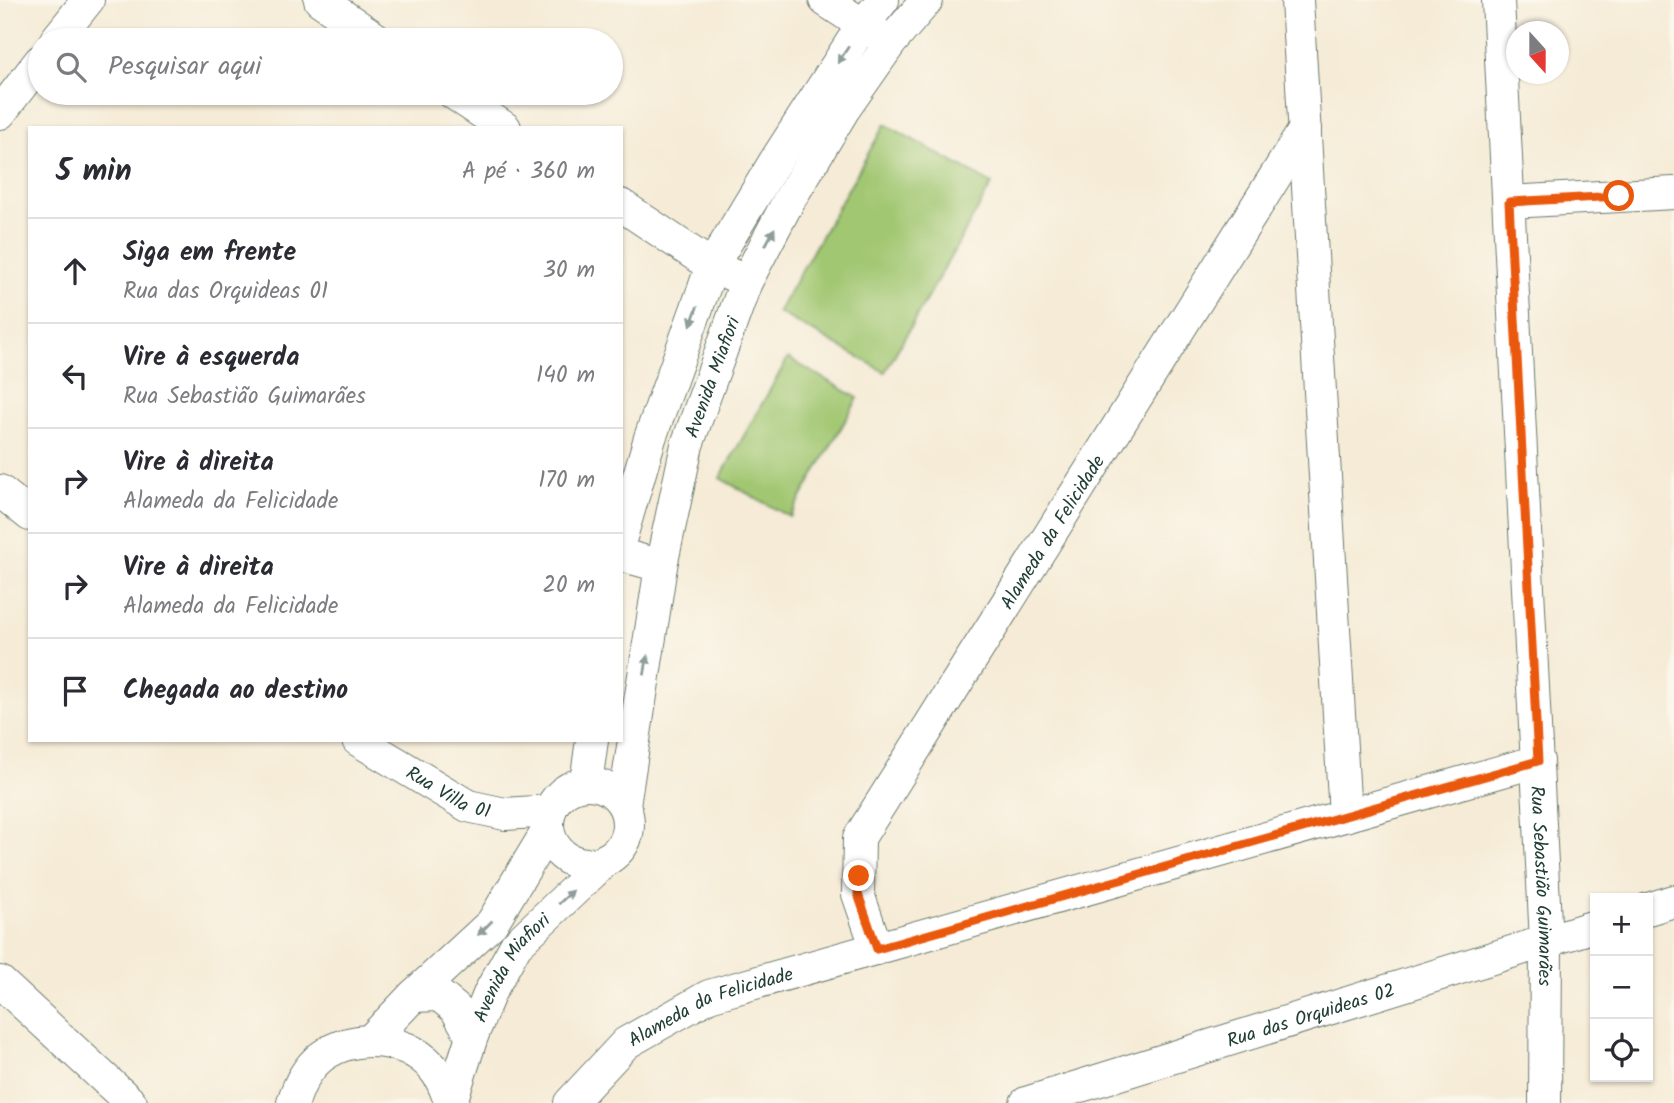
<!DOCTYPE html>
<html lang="pt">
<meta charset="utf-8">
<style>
:root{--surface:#fff;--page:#f7f7f7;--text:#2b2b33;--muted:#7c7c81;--line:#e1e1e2}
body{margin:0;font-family:Kalam,sans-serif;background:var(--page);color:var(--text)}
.controls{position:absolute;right:21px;bottom:21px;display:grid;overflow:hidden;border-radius:0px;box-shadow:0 2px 5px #0004}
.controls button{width:63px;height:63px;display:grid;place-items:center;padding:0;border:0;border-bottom:2px solid var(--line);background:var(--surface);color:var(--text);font:35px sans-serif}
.compass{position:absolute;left:1506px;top:21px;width:63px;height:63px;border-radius:50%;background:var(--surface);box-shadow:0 2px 5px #0004;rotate:159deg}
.stop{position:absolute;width:21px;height:21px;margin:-16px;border:5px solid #ea580c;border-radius:50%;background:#fff}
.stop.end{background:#ea580c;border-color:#fff;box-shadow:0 2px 7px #0008}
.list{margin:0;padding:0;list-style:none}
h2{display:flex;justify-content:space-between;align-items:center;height:91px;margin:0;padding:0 28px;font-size:30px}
h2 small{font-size:23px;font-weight:400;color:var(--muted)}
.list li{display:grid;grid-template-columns:46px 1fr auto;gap:21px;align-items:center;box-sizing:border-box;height:105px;padding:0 28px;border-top:2px solid var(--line)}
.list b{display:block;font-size:26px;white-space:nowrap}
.list p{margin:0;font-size:23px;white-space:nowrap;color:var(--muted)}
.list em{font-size:23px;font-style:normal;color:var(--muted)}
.icon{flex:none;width:38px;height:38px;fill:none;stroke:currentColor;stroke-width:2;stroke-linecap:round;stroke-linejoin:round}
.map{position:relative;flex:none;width:1674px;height:1103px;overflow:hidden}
.search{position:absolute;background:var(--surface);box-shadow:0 2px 5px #0004;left:28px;top:28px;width:595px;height:77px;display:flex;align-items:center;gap:18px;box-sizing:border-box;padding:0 24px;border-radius:38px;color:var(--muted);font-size:26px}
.panel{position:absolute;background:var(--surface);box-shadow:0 2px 5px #0004;left:28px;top:126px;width:595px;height:616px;border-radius:0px}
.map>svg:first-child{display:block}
.green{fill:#a2c772;stroke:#608253;stroke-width:2}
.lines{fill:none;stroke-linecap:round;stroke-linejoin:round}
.minor-casing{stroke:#6a7a6d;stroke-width:34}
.minor{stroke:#fff;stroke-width:32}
.oneway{fill:#8f9e9a}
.route{stroke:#ea580c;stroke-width:9}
.labels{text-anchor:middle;stroke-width:7;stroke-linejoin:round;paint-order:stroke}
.street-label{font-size:19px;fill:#1f3d34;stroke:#fbf7ec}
</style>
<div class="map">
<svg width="1674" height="1103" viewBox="0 0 1674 1103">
<rect width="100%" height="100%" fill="#fbf7ec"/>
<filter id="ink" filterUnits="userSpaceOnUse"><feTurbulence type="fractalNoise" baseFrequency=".0143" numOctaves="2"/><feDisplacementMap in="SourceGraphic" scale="14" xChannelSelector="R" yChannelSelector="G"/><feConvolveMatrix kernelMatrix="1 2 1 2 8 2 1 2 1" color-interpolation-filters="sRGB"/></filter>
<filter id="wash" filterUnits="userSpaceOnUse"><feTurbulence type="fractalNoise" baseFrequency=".00686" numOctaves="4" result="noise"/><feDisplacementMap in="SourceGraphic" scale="28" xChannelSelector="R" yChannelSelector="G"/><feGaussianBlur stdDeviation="1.57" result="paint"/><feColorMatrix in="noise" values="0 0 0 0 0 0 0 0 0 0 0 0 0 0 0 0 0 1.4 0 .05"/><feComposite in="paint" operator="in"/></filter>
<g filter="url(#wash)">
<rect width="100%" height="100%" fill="#f5ebd6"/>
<!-- green -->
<g class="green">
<polygon points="885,124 992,184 885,372 778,312"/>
<polygon points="788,358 858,398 790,517 720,478"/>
</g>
</g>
<g filter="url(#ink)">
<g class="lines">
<!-- minor casing -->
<g class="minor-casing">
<g id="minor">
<polyline points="320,0 378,40"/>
<polyline points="825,0 880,36"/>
<polyline points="1297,0 1345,816"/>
<path id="s1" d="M1498,0l48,942 -1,161"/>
<polyline points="56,40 88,0"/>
<polyline points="453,93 505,128"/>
<polyline points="0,113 40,61"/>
<polyline points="1509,202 1674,193"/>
<polyline points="621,205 712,266 732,275"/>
<polyline points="0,491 30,515"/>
<polyline points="621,537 650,438 712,266 774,163 862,26 883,0"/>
<polyline points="621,555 661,566"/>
<path id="s2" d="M358,740l110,66 37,8 45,-3"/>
<polyline points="586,783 592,740"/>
<circle cx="588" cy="824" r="40"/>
<path id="s3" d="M624,805l37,-239 26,-121 59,-163 42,-80 56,-93 47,-67 36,-42"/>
<polyline points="1648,909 1674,901"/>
<path id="s4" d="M877,949l-19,-55 1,-56 446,-709"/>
<polyline points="0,982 131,1103"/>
<polyline points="413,996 439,995 456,1009 472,1036"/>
<polyline points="371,1040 413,996 492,923 548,830"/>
<path id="s5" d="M451,1102l21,-66 18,-44 26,-47 91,-86"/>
<path d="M293,1103c5,-17 13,-34 28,-46 34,-26 90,-20 116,16 6,8 10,21 14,30"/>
<path id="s6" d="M570,1103l56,-60 83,-47 829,-235"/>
<path id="s7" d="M1026,1103l569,-177"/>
</g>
</g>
<!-- minor -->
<use href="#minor" class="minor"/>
</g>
<!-- one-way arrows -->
<defs><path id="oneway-solid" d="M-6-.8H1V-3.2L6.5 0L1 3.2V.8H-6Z" transform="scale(1.75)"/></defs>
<g class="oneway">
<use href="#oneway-solid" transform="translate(843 55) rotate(123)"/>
<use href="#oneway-solid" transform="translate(770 237) rotate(-62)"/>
<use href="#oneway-solid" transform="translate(694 316) rotate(110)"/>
<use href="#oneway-solid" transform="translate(646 665) rotate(-81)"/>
<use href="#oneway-solid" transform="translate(566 897) rotate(-43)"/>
<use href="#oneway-solid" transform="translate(485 928) rotate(135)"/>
</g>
</g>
<g class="lines" filter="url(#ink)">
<!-- route -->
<polyline class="route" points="859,876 858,894 877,949 1538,761 1509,202 1619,196"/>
</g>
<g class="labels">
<!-- street labels -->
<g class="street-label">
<text dy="7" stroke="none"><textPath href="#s3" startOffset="438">Avenida Miafiori</textPath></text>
<text dy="7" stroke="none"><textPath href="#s4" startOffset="476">Alameda da Felicidade</textPath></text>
<text dy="7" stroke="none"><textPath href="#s2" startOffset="105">Rua Villa 01</textPath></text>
<text dy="7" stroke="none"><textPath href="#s1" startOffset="887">Rua Sebastião Guimarães</textPath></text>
<text dy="7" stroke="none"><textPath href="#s5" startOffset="149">Avenida Miafiori</textPath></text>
<text dy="7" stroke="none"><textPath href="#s6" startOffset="175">Alameda da Felicidade</textPath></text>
<text dy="7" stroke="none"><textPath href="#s7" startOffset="298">Rua das Orquideas 02</textPath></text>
</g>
</g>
</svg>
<div class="controls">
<button>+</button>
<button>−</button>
<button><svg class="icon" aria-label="locate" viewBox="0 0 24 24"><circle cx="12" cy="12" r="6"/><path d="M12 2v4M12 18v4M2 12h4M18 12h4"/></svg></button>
</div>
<svg class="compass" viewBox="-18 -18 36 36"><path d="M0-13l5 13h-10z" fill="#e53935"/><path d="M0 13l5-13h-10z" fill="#7c7c81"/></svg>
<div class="stop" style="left:1619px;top:196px"></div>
<div class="stop end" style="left:859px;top:876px"></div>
<div class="search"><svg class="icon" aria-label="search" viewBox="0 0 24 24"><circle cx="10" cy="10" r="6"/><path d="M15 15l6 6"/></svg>Pesquisar aqui</div>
<section class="panel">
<h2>5 min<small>A pé · 360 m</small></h2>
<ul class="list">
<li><svg class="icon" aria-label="ahead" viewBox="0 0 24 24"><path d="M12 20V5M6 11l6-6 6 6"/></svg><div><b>Siga em frente</b><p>Rua das Orquideas 01</p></div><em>30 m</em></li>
<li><svg class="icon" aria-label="left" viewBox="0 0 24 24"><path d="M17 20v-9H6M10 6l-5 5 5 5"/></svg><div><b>Vire à esquerda</b><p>Rua Sebastião Guimarães</p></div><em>140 m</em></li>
<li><svg class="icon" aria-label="right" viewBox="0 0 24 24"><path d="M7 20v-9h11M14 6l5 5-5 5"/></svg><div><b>Vire à direita</b><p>Alameda da Felicidade</p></div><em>170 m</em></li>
<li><svg class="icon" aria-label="right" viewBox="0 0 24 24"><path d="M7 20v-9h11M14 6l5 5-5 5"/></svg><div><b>Vire à direita</b><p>Alameda da Felicidade</p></div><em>20 m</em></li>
<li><svg class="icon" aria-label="arrive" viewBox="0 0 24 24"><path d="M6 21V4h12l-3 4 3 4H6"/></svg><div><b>Chegada ao destino</b></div></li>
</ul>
</section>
</div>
